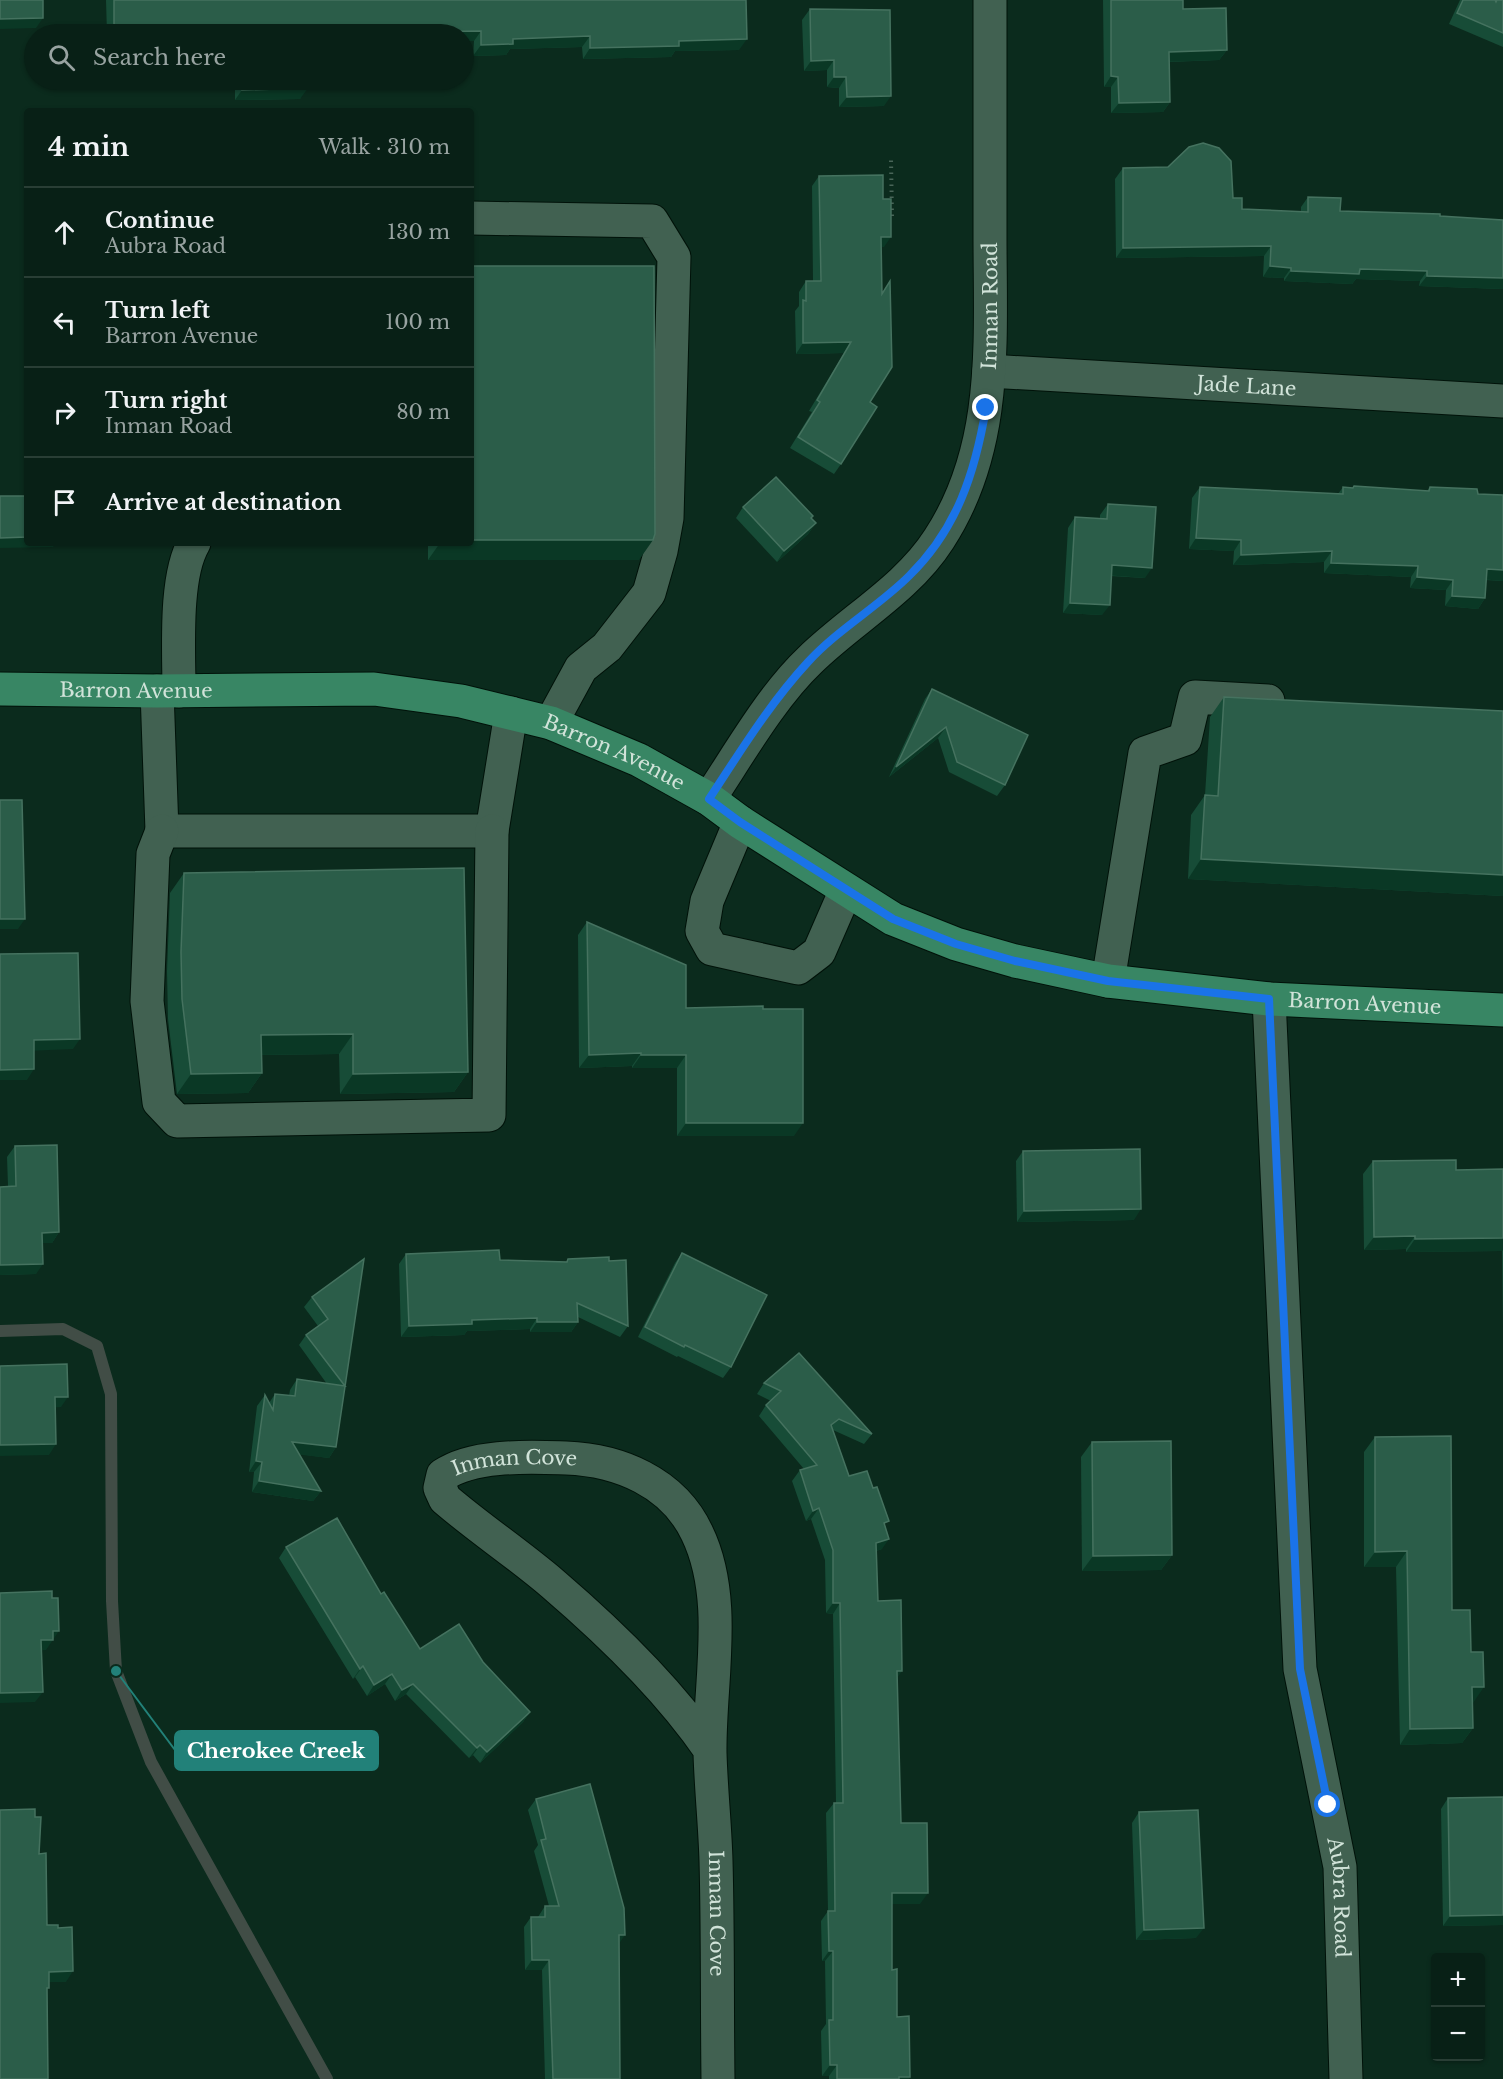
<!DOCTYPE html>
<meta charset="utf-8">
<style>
:root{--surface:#082016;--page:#162d23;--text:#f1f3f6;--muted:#98a3a1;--line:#293e35}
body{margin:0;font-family:"Libre Baskerville",serif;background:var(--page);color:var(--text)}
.controls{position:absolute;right:18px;bottom:18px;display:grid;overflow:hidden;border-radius:6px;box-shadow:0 2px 4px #0004}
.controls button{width:54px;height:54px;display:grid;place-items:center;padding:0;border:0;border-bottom:2px solid var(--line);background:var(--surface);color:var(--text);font:30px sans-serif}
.stop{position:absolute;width:18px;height:18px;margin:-14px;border:4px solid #1a73e8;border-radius:50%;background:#fff}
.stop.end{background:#1a73e8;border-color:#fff;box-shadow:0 2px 6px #0008}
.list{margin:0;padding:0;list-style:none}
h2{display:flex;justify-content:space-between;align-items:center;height:78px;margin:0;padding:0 24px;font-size:26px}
h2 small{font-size:20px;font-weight:400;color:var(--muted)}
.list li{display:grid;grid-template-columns:39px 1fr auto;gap:18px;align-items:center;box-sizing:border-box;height:90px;padding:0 24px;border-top:2px solid var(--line)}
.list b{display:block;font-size:22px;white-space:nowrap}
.list p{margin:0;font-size:20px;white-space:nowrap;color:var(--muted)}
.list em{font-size:20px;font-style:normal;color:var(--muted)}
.icon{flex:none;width:33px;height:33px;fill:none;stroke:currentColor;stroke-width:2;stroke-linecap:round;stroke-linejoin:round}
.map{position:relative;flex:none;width:1503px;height:2079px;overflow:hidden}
.search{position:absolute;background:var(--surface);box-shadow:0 2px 4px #0004;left:24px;top:24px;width:450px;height:66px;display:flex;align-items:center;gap:15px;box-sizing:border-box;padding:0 21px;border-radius:33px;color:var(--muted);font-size:22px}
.panel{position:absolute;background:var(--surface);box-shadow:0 2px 4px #0004;left:24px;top:108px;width:450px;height:438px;border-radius:6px}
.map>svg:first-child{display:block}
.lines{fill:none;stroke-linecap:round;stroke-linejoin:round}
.stream{stroke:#414d46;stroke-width:12}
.minor-casing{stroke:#001209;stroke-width:35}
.major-casing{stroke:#001209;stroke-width:35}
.path{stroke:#496558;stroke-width:4;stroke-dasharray:1.5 4.5;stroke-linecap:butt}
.minor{stroke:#416151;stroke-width:33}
.major{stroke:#388664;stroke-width:33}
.wall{fill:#174c37}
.shaded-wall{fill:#0a3825}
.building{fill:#2b5d49;stroke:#45725f;stroke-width:1.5}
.route{stroke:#1a73e8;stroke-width:8}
.labels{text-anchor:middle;stroke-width:4.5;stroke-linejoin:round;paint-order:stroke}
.street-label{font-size:20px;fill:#d1e3d9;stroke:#0b2b1d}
.leader{fill:none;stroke:#228179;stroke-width:2}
.callout-dot{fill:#228179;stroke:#0b2b1d;stroke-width:2}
.callout{fill:#228179;stroke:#228179;stroke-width:2}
.callout-label{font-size:21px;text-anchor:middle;font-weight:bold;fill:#fff}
</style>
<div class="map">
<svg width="1503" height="2079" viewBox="0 0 1503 2079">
<rect width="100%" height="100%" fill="#0b2b1d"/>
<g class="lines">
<!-- stream -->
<polyline class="stream" points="0,1331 63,1329 97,1346 111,1394 112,1601 116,1671 151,1762 327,2079"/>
<!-- minor casing -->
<g class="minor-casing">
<g id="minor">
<polyline points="471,218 652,221 674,257 667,518 661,551 649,593 607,647 581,668 551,723"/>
<path id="s1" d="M989,371l514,30"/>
<polyline points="157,691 162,831 492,831 511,713"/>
<path d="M179,691c0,-40 -5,-114 15,-148"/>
<path id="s2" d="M709,799c30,-45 62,-102 101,-139 42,-41 97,-71 129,-121 60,-92 51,-198 51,-303 0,-79 0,-157 0,-236"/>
<polyline points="740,822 707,901 702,931 712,949 798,968 819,952 846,890"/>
<polyline points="162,831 153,854 147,1001 159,1102 177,1121 489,1115 492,831"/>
<polyline points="1108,981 1145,753 1185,739 1195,697 1268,701"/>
<path id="s3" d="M1269,999l31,670 40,198 6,212"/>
<path id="s4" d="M710,1750c-41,-60 -101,-118 -157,-166 -35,-30 -73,-55 -108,-85l-5,-11 3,-13c31,-21 86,-18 123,-17 53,2 107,24 131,75 32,66 12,149 13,220 1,36 5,72 6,108 2,73 1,145 2,218"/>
</g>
</g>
<!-- major casing -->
<g class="major-casing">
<g id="major">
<path id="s5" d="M0,689l157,2 217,-2 87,12 90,22 88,37 70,39 31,23 153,97 63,25 59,17 93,20 161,18 234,11"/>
</g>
</g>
<!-- path -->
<polyline class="path" points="886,216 892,216 891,159"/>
<!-- minor -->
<use href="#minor" class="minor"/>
<!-- major -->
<use href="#major" class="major"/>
</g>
<!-- wall -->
<g class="wall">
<polygon points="106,0 746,0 739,50 675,51 671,57 583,59 582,47 510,49 506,55 473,56 474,41 464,34 107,34"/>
<polygon points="1103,0 1183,0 1183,9 1227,50 1219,60 1169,62 1170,102 1163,112 1111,113 1111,87 1104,87"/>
<polygon points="1460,0 1503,0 1503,47 1449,24"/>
<polygon points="810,9 884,106 839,107 839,88 827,87 827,70 804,71 802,20"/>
<polygon points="235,80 307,80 300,99 235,100"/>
<polygon points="1123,168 1233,198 1242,209 1301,212 1301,207 1308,197 1340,211 1503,220 1503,289 1419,286 1420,281 1356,279 1352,284 1284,281 1284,278 1263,277 1264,256 1116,258 1115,179"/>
<polygon points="819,176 884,247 881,247 882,293 890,281 870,402 841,464 834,474 790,448 812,412 809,411 844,353 796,354 795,311 799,306 799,292 806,281 813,281 812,186"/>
<polygon points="1354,486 1427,491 1430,487 1478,494 1503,581 1486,580 1485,598 1478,609 1445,606 1446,590 1410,588 1411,577 1324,573 1324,562 1233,565 1234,551 1189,549 1192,498 1200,487 1338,494 1343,487 1352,488"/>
<polygon points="1108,504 1145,578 1111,576 1102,615 1063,613 1068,528 1075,517 1100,519 1100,515"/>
<polygon points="743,507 811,518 816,523 808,534 777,562 736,518"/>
<polygon points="428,543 471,543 639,560 428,560"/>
<polygon points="932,689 1005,785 997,796 949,772 938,738 889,777 925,699"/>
<polygon points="1224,697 1503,711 1503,896 1188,879 1191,815 1205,795 1210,717"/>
<polygon points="184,873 468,1072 454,1092 340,1094 339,1054 262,1055 262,1073 248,1093 177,1094 168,1019 167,971 170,893"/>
<polygon points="587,922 686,1008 794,1136 677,1136 677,1068 632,1068 632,1066 579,1068 578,935"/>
<polygon points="15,1146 59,1232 52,1243 43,1243 36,1274 0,1275 0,1187 8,1186 7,1157"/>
<polygon points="1023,1151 1134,1220 1017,1222 1016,1161"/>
<polygon points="1373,1161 1456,1170 1503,1169 1503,1327 1502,1251 1406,1252 1406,1249 1364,1250 1363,1174"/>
<polygon points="682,1253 731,1367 723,1378 678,1356 677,1357 638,1337 675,1263"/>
<polygon points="406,1254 500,1260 566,1262 568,1259 609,1261 628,1326 620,1337 578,1317 578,1322 571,1332 530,1332 530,1329 467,1331 464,1335 401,1337 399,1264"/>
<polygon points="364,1259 336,1447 329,1458 299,1454 321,1491 313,1501 252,1492 254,1472 249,1472 257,1406 265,1395 269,1403 275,1394 289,1396 290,1390 297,1379 327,1384 299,1345 306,1335 318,1326 304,1307 312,1297"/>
<polygon points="764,1383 872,1434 864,1444 833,1430 849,1476 885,1527 882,1549 876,1551 878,1601 897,1678 901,1823 920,1904 892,1904 892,1970 897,2017 909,2079 829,2079 829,2076 822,2076 821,2031 826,2024 825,1961 822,1961 821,1921 828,1911 826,1813 834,1803 836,1803 833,1614 826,1613 825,1560 811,1519 806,1521 792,1481 800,1470 804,1469 759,1416 766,1405 771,1401 757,1394"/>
<polygon points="1375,1437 1452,1610 1473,1703 1472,1703 1473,1728 1462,1743 1400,1745 1396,1567 1364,1567 1364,1452"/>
<polygon points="1092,1442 1172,1555 1161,1570 1082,1571 1081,1457"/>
<polygon points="286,1547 381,1594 420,1649 483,1662 530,1712 523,1722 480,1763 473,1755 469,1758 406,1694 395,1701 385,1684 367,1696 355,1677 353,1679 279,1558"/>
<polygon points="1448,1798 1503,1925 1443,1926 1441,1809"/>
<polygon points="536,1799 619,1943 620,2079 545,2079 542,1970 525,1970 524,1927 531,1917 538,1917 545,1906 549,1906 534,1851 538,1845 528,1810"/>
<polygon points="1139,1812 1196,1938 1136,1940 1132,1823"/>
</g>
<!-- shaded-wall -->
<g class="shaded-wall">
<polygon points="43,18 36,28 0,29 0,19"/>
<polygon points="481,31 474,41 464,41 464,34 413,34 415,32"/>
<polygon points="590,36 582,47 510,49 506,55 473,56 481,45 513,39"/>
<polygon points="747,39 739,50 675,51 671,57 583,59 590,48 679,41"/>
<polygon points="1227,50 1219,60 1161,62 1169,52"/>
<polygon points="834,60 827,70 804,71 811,61"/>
<polygon points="1111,76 1118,77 1111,87 1104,87"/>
<polygon points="834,77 846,77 839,88 827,87"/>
<polygon points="308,88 300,99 235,100 242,90"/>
<polygon points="891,96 884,106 839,107 847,97"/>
<polygon points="1170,102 1163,112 1111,113 1119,103"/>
<polygon points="881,237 891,237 884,247 873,247"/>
<polygon points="1271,246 1264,256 1116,258 1123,248"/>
<polygon points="1270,266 1291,268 1284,278 1263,277"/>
<polygon points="1360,269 1427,271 1420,281 1356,279 1352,284 1284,281 1291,271"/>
<polygon points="1427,276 1503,278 1503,289 1419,286"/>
<polygon points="851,342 844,353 796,354 803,343"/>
<polygon points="816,523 808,534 777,562 784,551"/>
<polygon points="27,537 27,543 56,543 53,547 0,548 0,538"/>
<polygon points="1196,538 1241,540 1234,551 1189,549"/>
<polygon points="471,540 653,540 639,560 428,560 440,543 471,543"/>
<polygon points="1332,551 1324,562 1233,565 1241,555"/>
<polygon points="1331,563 1418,566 1411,577 1324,573"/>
<polygon points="1112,565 1152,568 1145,578 1105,575"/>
<polygon points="1487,569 1503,570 1503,581 1480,579"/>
<polygon points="1417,577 1453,580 1446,590 1410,588"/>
<polygon points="1452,596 1485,598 1478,609 1445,606"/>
<polygon points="1070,603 1110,605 1102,615 1063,613"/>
<polygon points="946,727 938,738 889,777 896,767"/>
<polygon points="1201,859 1503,875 1503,896 1188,879"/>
<polygon points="0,919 25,919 18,929 0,929"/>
<polygon points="353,1034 339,1054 247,1055 261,1035"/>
<polygon points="80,1039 73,1049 26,1051 34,1040"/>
<polygon points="641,1053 632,1066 579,1068 589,1055"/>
<polygon points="641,1055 686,1055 677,1068 632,1068"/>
<polygon points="34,1069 27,1080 0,1080 0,1070"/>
<polygon points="468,1072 454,1092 340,1094 353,1074"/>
<polygon points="262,1073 248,1093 177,1094 191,1074"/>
<polygon points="686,1123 803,1123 794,1136 677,1136"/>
<polygon points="1141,1209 1134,1220 1017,1222 1024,1211"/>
<polygon points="59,1232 52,1243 35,1243 42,1233"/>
<polygon points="1415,1236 1406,1249 1364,1250 1374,1237"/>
<polygon points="1503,1238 1503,1250 1502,1251 1406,1252 1415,1239"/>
<polygon points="43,1264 36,1274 0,1275 0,1265"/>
<polygon points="537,1318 530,1329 467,1331 464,1335 401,1337 409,1326 472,1320"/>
<polygon points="537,1322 578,1322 571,1332 530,1332"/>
<polygon points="55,1397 68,1397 61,1407 47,1408"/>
<polygon points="292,1442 336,1447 329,1458 285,1453"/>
<polygon points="56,1444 49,1455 0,1456 0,1445"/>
<polygon points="256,1461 262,1462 254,1472 249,1472"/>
<polygon points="259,1481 321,1491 313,1501 252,1492"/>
<polygon points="819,1508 811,1519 806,1521 813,1511"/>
<polygon points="889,1539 882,1549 868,1554 876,1543"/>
<polygon points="1407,1551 1396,1567 1364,1567 1375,1552"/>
<polygon points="1172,1555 1161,1570 1082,1571 1093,1556"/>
<polygon points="833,1603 840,1603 833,1614 826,1613"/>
<polygon points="53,1631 59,1631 46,1650 33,1651 41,1640"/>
<polygon points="363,1666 355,1677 353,1679 360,1669"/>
<polygon points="897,1671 902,1671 895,1681"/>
<polygon points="392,1674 385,1684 367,1696 374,1685"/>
<polygon points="413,1684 406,1694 395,1701 402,1690"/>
<polygon points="1472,1687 1484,1687 1473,1703 1461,1702"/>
<polygon points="43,1692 35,1702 0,1703 0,1693"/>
<polygon points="530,1712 523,1722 480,1763 487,1752"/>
<polygon points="1473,1728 1462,1743 1400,1745 1410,1729"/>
<polygon points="480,1745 473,1755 469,1758 477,1748"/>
<polygon points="892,1893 928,1893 920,1904 884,1904"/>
<polygon points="1503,1915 1503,1925 1443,1926 1450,1916"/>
<polygon points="1204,1928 1196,1938 1136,1940 1144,1930"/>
<polygon points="619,1935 625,1935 618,1945"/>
<polygon points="829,1951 833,1951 825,1961 822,1961"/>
<polygon points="532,1960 549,1960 542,1970 525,1970"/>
<polygon points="73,1971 66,1982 41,1982 49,1972"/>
<polygon points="830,2065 837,2065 829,2076 822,2076"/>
<polygon points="899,2077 910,2077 909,2079 898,2079"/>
</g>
<!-- building -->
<g class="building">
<polygon points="0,0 43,0 43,18 0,19"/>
<polygon points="114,0 746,0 747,39 679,41 679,46 590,48 590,36 513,39 513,44 481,45 481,31 415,32 415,34 114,34"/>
<polygon points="1111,0 1183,0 1183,9 1226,8 1227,50 1169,52 1170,102 1119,103 1118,77 1111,76"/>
<polygon points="1463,0 1495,0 1496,2 1497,0 1503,0 1503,33 1457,13"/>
<polygon points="810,9 890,10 891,96 847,97 846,77 834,77 834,60 811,61"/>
<polygon points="242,80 307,80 308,88 242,90"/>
<polygon points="1203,143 1219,148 1231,161 1233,198 1242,198 1242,209 1308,212 1308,197 1341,198 1340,211 1440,214 1440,216 1503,220 1503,278 1427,276 1427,271 1360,269 1359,274 1291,271 1291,268 1270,266 1271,246 1123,248 1123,168 1168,167 1189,147"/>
<polygon points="883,175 883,199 891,199 891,237 881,237 882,294 890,281 892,367 870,402 877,407 841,464 798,437 820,402 817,400 851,342 803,343 803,300 806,301 806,281 821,281 819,176"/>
<polygon points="471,266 654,266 655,534 653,540 471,540"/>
<polygon points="776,477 813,516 811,518 816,523 784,551 743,507"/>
<polygon points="1354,486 1429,491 1430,487 1477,489 1478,494 1503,495 1503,570 1487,569 1485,598 1452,596 1453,580 1417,577 1418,566 1331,563 1332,551 1241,555 1241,540 1196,538 1200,487 1343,494 1343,487 1353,488"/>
<polygon points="0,496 27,496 27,537 0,538"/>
<polygon points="1108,504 1156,507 1152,568 1112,565 1110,605 1070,603 1075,517 1107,519"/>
<polygon points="932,689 1028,735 1005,785 957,762 946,727 896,767"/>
<polygon points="1224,697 1503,711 1503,875 1201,859 1205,795 1218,796"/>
<polygon points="0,800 22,800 25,919 0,919"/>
<polygon points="464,868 468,1072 353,1074 353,1034 261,1035 262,1073 191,1074 182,999 181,952 184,873"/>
<polygon points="587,922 686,965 686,1008 763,1006 763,1009 803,1009 803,1123 686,1123 686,1055 641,1055 641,1053 589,1055"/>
<polygon points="78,953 80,1039 34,1040 34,1069 0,1070 0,954"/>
<polygon points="57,1145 59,1232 42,1233 43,1264 0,1265 0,1187 16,1186 15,1146"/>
<polygon points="1140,1149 1141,1209 1024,1211 1023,1151"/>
<polygon points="1456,1160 1456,1170 1503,1169 1503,1238 1415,1239 1415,1236 1374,1237 1373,1161"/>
<polygon points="499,1250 500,1260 567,1262 568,1259 609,1257 609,1261 626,1260 628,1326 577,1303 578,1322 537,1322 537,1318 472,1320 472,1324 409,1326 406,1254"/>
<polygon points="682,1253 767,1295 731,1367 685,1345 684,1347 645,1327"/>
<polygon points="364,1259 336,1447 292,1442 321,1491 259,1481 262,1462 256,1461 265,1395 273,1410 275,1394 295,1396 297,1379 345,1386 306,1335 328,1319 312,1297"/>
<polygon points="799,1353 872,1434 839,1419 831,1425 849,1476 867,1471 873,1488 877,1487 889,1521 884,1523 889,1539 876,1543 878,1601 901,1600 902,1671 897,1671 901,1823 927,1823 928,1893 892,1893 892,1970 897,1969 897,2017 909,2016 910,2077 899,2077 899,2079 837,2079 837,2065 830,2065 829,2020 833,2020 833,1951 829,1951 828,1911 835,1911 834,1803 843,1803 840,1603 833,1603 833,1550 819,1508 813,1511 800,1470 817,1465 766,1405 781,1391 764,1383"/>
<polygon points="67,1364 68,1397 55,1397 56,1444 0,1445 0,1366"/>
<polygon points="1451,1436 1452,1610 1470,1610 1471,1652 1483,1652 1484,1687 1472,1687 1473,1728 1410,1729 1407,1551 1375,1552 1375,1437"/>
<polygon points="1171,1441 1172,1555 1093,1556 1092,1442"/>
<polygon points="337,1518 381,1594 384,1592 420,1649 459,1624 483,1662 530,1712 487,1752 480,1745 477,1748 413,1684 402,1690 392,1674 374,1685 363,1666 360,1669 286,1547"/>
<polygon points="52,1591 52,1598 58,1598 59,1631 53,1631 53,1640 41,1640 43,1692 0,1693 0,1593"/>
<polygon points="590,1784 624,1908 625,1935 619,1935 620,2079 553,2079 549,1960 532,1960 531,1917 545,1917 545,1906 559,1906 541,1840 546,1839 536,1799"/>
<polygon points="1503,1797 1503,1915 1450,1916 1448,1798"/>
<polygon points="35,1809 35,1817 41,1817 39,1854 46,1853 47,1925 58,1925 58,1928 72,1927 73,1971 49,1972 49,1988 47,1988 48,2079 0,2079 0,1810"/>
<polygon points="1198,1810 1204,1928 1144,1930 1139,1812"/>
</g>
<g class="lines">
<!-- route -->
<path class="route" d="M986,408c-11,65 -29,121 -77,168 -30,30 -72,54 -101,86 -38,41 -68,90 -99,137l31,23 153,97 63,25 59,17 93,20 161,18 31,670 28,136"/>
</g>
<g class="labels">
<!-- street labels -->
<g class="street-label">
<text dy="7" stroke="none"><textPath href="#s2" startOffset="592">Inman Road</textPath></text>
<text dy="7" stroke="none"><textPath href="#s1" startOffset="258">Jade Lane</textPath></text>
<text dy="7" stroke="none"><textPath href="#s5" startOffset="136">Barron Avenue</textPath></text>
<text dy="7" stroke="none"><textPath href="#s5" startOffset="624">Barron Avenue</textPath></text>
<text dy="7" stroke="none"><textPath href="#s5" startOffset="1432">Barron Avenue</textPath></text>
<text dy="7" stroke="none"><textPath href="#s4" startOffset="466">Inman Cove</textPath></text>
<text dy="7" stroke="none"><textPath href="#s3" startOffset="903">Aubra Road</textPath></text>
<text dy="7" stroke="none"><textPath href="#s4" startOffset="1060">Inman Cove</textPath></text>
</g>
</g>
<!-- callouts -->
<path class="leader" d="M116 1671L175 1750"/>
<circle class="callout-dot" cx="116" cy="1671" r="6"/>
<rect class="callout" x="175" y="1731" width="203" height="39" rx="6"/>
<g class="callout-label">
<text x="276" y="1758">Cherokee Creek</text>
</g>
</svg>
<div class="controls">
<button>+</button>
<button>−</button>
</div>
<div class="stop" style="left:1328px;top:1805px"></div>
<div class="stop end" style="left:986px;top:408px"></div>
<div class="search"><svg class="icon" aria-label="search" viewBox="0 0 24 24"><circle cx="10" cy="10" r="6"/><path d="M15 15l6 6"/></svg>Search here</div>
<section class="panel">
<h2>4 min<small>Walk · 310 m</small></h2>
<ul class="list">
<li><svg class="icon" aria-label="ahead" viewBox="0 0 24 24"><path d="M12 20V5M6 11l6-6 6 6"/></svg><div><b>Continue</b><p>Aubra Road</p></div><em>130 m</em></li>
<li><svg class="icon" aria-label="left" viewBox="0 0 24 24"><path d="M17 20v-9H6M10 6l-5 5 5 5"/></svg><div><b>Turn left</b><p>Barron Avenue</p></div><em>100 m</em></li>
<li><svg class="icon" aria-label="right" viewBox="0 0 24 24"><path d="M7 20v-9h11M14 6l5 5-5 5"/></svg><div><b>Turn right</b><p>Inman Road</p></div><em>80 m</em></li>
<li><svg class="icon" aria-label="arrive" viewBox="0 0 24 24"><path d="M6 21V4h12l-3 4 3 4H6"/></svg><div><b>Arrive at destination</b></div></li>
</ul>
</section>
</div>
